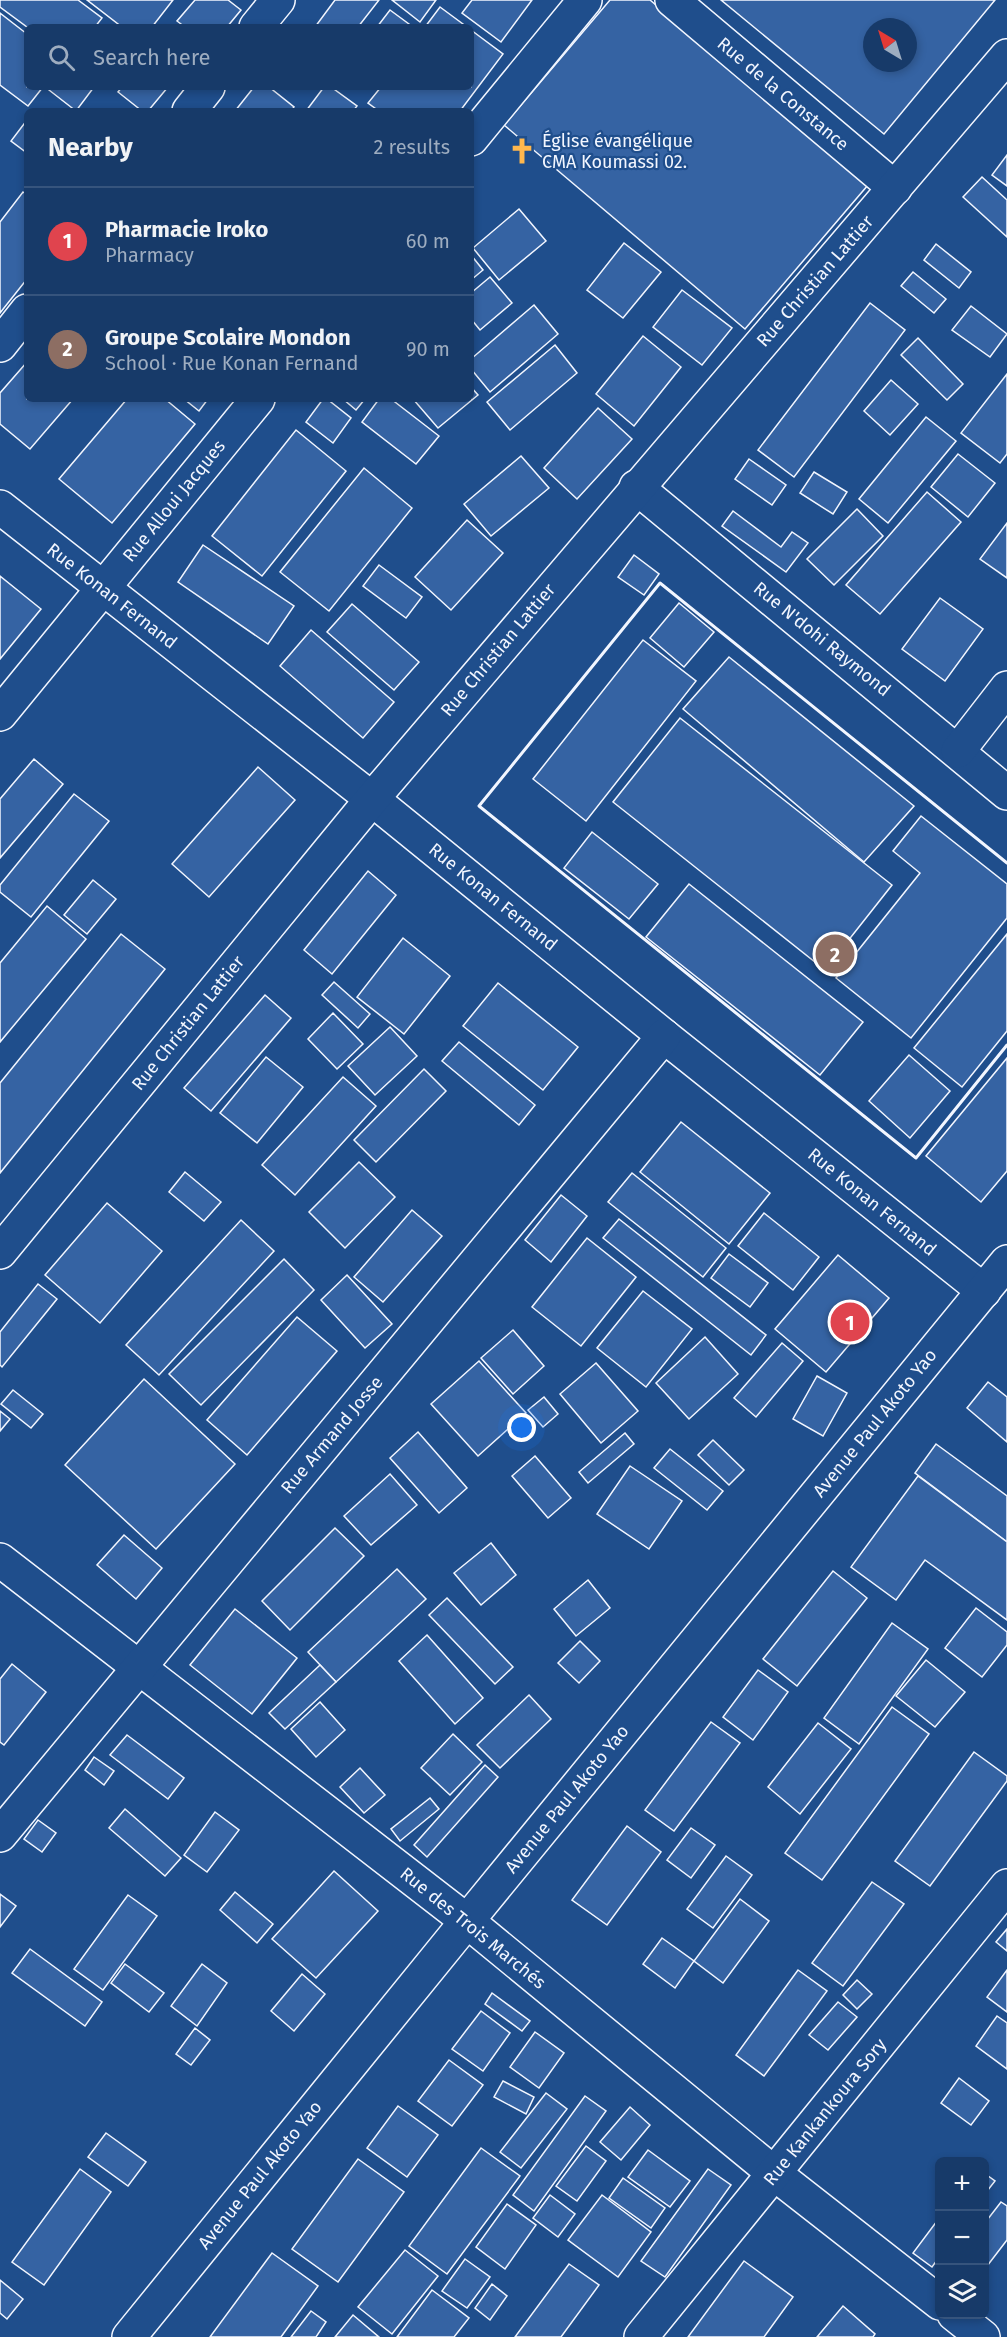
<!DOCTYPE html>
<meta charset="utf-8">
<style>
:root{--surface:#173a69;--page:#20416f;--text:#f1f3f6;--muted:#9eadc0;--line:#36547d;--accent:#ffb74d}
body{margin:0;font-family:"Fira Sans",sans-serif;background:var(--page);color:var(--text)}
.controls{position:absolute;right:18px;bottom:18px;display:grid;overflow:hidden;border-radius:9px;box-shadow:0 3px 9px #0003}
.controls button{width:54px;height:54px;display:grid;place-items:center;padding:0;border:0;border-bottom:2px solid var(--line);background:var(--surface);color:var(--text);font:30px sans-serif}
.compass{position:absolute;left:863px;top:18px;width:54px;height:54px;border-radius:50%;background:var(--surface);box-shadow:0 3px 9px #0003;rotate:322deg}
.you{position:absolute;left:522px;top:1428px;width:21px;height:21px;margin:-15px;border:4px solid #fff;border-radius:50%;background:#1a73e8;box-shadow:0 0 0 9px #1a73e833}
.badge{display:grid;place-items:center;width:39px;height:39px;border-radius:50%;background:var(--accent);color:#fff;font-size:20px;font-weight:700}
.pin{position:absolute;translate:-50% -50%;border:3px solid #fff;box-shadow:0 2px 6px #0006}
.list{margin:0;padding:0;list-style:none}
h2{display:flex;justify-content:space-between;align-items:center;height:78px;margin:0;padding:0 24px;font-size:26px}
h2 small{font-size:20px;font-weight:400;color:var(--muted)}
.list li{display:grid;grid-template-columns:39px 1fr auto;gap:18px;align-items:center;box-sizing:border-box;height:108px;padding:0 24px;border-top:2px solid var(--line)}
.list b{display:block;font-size:22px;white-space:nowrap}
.list p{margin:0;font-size:20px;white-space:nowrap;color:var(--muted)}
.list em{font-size:20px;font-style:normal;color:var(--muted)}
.icon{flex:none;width:33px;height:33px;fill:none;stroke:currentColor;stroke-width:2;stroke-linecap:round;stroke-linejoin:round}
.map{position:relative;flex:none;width:1007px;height:2337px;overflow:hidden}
.search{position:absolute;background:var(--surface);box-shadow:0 3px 9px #0003;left:24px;top:24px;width:450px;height:66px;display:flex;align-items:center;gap:15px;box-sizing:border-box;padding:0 21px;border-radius:9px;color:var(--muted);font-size:22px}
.panel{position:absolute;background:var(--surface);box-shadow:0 3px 9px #0003;left:24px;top:108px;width:450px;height:294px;border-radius:9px}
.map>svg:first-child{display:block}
.building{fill:#3563a3;stroke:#f2f6ff;stroke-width:1.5;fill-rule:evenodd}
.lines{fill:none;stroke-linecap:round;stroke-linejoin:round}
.street-casing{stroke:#f2f6ff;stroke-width:36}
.secondary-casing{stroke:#f2f6ff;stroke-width:36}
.street{stroke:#1f4e8c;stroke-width:33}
.secondary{stroke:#1f4e8c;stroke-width:33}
.wall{stroke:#f2f6ff;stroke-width:3}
.labels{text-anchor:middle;stroke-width:4.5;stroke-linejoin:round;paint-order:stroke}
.street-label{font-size:18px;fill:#f2f6ff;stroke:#1f4e8c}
.poi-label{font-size:18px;fill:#f2f6ff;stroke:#1f4e8c;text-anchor:start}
</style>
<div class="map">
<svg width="1007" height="2337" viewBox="0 0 1007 2337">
<rect width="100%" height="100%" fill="#1f4e8c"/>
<!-- building -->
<g class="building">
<polygon points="0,0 78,0 102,18 95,27 27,27 0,7"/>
<polygon points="87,0 173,0 152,27 122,27"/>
<polygon points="195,0 228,0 241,10 227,27 185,27 177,21"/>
<polygon points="335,0 379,0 358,27 315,27"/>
<polygon points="392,0 436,0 420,22"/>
<polygon points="472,0 532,0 501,42 462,13"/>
<polygon points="610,0 650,0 868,185 745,329 504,125"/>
<path d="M721,0h274l-111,134zM872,27h36v36h-36z"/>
<polygon points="440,7 467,27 425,27"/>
<polygon points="390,10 413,27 377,27"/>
<polygon points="0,13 27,34 27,87 43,87 28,106 0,85"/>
<polygon points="471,30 503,54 460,111 379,111 368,103 381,87 471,87"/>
<polygon points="52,87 94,87 76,111 49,90"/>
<polygon points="122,87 168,87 148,111 142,111 118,92"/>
<polygon points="254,87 269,87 294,107 291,111 235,111"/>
<polygon points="324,87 331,87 357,106 353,111 306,111"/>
<polygon points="27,120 27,153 11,141"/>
<polygon points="1007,155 1007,186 992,175"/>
<polygon points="982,177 1007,200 1007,237 963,197"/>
<polygon points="23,192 27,195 27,279 0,313 0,222"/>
<polygon points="519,209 546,241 499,280 473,248"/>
<polygon points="624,243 661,272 623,318 587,290"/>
<polygon points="936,244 971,272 959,288 924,260"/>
<polygon points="471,255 483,270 471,280"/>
<polygon points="913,272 946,299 934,313 901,286"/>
<polygon points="490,277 512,303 480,330 471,319 471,293"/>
<polygon points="682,290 732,328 702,365 653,327"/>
<polygon points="870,303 905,330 794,477 758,450"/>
<polygon points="534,305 558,334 490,392 471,369 471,359"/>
<polygon points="971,306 1007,334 990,357 952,330"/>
<polygon points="643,336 681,367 634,426 596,394"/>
<polygon points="918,338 963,384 947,400 901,355"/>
<polygon points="555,345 577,373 510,430 487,402"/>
<polygon points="27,362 27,399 73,399 30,449 0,424 0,393"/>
<polygon points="1007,374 1007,454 1000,463 961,433"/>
<polygon points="891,380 918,404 890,435 864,411"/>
<polygon points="471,387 478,395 438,428 413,399 471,399"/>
<polygon points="127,399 165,399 195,424 112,523 59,479"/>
<polygon points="184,399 208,399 199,411"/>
<polygon points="323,399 327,399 351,418 333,443 306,422"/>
<polygon points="343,399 365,399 356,410"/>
<polygon points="379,399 391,399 439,436 416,464 362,422"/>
<polygon points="598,408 632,439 577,499 544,468"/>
<polygon points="926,417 956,441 888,523 859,499"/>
<polygon points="296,430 346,471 262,576 212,536"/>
<polygon points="958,454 995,483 968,517 931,487"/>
<polygon points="521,456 549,488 491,536 464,504"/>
<polygon points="749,459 786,485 772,505 735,479"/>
<polygon points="364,468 412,508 329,611 280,572"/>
<polygon points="814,472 847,492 833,514 800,493"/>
<polygon points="927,492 961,522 880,614 846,585"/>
<polygon points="857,509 883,536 834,585 807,559"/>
<polygon points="733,511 781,547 792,532 808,543 786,572 722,526"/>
<polygon points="467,520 503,553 451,610 415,577"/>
<polygon points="1007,523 1007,578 980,559"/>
<polygon points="203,545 294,606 268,644 178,582"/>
<polygon points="634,555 659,574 644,595 618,577"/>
<polygon points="379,565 422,597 406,618 363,586"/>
<polygon points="0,576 41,609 0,659"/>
<polygon points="940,598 983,629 945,681 902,649"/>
<polygon points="679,603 714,632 684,667 650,638"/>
<polygon points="352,604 419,662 394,690 327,632"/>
<polygon points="311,630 394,702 363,738 280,666"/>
<polygon points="643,640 696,681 586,821 533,779"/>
<polygon points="729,657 914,806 864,862 683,709"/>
<polygon points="680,718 892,885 825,970 613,802"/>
<polygon points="34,759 63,784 0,858 0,799"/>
<polygon points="258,767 295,800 209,897 172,864"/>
<polygon points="74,794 109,821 31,917 0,892 0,885"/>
<polygon points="921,816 1007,884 1007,918 911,1038 836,978 920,873 893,851"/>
<polygon points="592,832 658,884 629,919 564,868"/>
<polygon points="368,871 396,895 332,974 304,950"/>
<polygon points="93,880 116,899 87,934 64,915"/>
<polygon points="689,884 863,1022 820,1075 646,937"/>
<polygon points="47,906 86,939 0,1042 0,963"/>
<polygon points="121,934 165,969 0,1173 0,1083"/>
<polygon points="1007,934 1007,1031 962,1087 914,1048"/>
<polygon points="403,938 450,976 404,1034 357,997"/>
<polygon points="334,982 370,1014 358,1028 322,995"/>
<polygon points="498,983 578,1047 543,1090 463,1026"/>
<polygon points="265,995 291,1018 211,1111 184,1088"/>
<polygon points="333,1013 363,1044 337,1069 308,1039"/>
<polygon points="390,1027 417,1056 375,1095 348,1066"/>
<polygon points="459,1042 535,1105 519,1125 442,1061"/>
<polygon points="909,1055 950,1091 910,1138 869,1101"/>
<polygon points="266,1057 303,1087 257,1143 220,1113"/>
<polygon points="1007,1058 1007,1171 981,1202 926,1156"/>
<polygon points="424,1069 446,1091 376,1162 354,1140"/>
<polygon points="343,1077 376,1106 295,1195 262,1165"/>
<polygon points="681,1122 770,1193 729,1244 640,1172"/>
<polygon points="359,1162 395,1197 345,1248 309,1212"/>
<polygon points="185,1172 221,1202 204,1221 169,1192"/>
<polygon points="632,1173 726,1248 703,1277 608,1202"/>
<polygon points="561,1195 587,1216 551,1262 525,1240"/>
<polygon points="107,1203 162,1251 100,1323 45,1275"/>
<polygon points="412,1210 442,1236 383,1302 354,1277"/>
<polygon points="764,1213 819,1257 793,1290 738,1246"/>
<polygon points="619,1219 766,1335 751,1355 603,1238"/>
<polygon points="241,1220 274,1251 159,1375 126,1345"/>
<polygon points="587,1238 636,1277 581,1346 532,1307"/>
<polygon points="729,1254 768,1283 750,1307 711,1278"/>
<polygon points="838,1255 889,1298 826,1372 775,1329"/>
<polygon points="284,1259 314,1290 201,1405 169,1374"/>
<polygon points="347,1275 392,1324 365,1348 321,1300"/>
<polygon points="38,1284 57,1299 2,1367 0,1365 0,1332"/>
<polygon points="643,1291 692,1329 646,1387 597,1348"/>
<polygon points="297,1317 337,1351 247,1455 207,1420"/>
<polygon points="513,1330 544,1366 513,1394 481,1358"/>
<polygon points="705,1337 738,1374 689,1419 656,1383"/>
<polygon points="782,1343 803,1361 756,1417 734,1398"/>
<polygon points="479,1361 526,1413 478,1456 431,1404"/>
<polygon points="596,1363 638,1411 601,1443 560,1394"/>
<polygon points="817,1376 847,1393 823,1436 793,1419"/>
<polygon points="144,1379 235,1464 156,1549 65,1465"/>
<polygon points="988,1382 1007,1397 1007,1442 967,1408"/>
<polygon points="13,1390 43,1414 31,1428 1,1404"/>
<polygon points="544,1397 558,1414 543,1427 528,1410"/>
<polygon points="0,1411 10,1419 0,1431"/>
<polygon points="418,1432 467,1488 439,1513 390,1458"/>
<polygon points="625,1433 634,1444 588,1483 579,1472"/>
<polygon points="713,1440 744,1470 729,1485 698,1455"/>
<polygon points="936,1444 1007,1496 1007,1542 915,1473"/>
<polygon points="670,1449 723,1491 707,1510 654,1468"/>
<polygon points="535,1456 571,1498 548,1518 512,1476"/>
<polygon points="630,1466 682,1501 649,1549 597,1514"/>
<polygon points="390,1474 417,1505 371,1545 344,1516"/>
<polygon points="918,1476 1007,1542 1007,1620 925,1560 896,1600 851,1567"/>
<polygon points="335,1528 364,1556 290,1630 262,1601"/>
<polygon points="124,1535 162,1568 136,1599 97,1565"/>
<polygon points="491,1543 516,1575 481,1605 454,1573"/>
<polygon points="397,1569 426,1599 336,1682 308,1652"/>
<polygon points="833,1571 867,1598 797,1686 763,1659"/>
<polygon points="588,1580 610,1608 576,1636 554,1609"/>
<polygon points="447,1598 513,1667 495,1684 429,1615"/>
<polygon points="976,1608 1007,1632 1007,1645 982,1677 945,1648"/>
<polygon points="235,1609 297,1658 252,1714 190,1665"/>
<polygon points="892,1623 928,1649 859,1744 824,1718"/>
<polygon points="427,1635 483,1698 455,1724 399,1661"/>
<polygon points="580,1641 600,1661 579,1683 558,1663"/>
<polygon points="926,1660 965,1692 935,1727 896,1696"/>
<polygon points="12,1664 46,1692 4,1745 0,1742 0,1679"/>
<polygon points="320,1665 336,1682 285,1729 269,1713"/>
<polygon points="758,1670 788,1692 753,1740 723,1717"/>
<polygon points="529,1695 551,1719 500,1768 477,1745"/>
<polygon points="320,1702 345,1730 316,1757 291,1729"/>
<polygon points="892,1707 929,1734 822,1880 785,1853"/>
<polygon points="711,1722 740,1743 674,1831 645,1810"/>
<polygon points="818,1723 851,1749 800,1814 768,1787"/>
<polygon points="453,1734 482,1762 450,1795 421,1768"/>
<polygon points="127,1735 184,1778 168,1799 110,1755"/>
<polygon points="974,1752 1007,1776 1007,1781 930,1886 895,1861"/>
<polygon points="94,1757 114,1771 104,1785 85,1770"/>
<polygon points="485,1765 498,1777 427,1857 414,1845"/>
<polygon points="360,1768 385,1795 364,1813 340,1787"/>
<polygon points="430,1798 439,1809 400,1841 391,1829"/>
<polygon points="125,1809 181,1858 165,1876 109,1828"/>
<polygon points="215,1812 239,1830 207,1872 184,1855"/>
<polygon points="38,1820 56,1833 42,1852 24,1839"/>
<polygon points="627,1826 661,1852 607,1925 572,1900"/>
<polygon points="691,1828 715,1845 691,1878 667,1860"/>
<polygon points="726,1856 752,1875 713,1928 687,1909"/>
<polygon points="334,1871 378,1911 316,1978 272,1939"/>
<polygon points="872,1882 904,1904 843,1986 812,1963"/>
<polygon points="235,1892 273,1924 257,1943 220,1910"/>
<polygon points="0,1894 16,1906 0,1927"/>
<polygon points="128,1895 157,1916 103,1990 74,1969"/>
<polygon points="740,1899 769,1921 723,1983 694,1961"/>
<polygon points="1007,1929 1007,1951 996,1942"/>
<polygon points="662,1938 694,1961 675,1988 643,1964"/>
<polygon points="30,1949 102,2002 85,2026 12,1973"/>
<polygon points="125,1964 164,1993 149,2012 111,1983"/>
<polygon points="202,1964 227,1983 197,2026 171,2006"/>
<polygon points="798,1970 827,1991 764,2076 736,2055"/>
<polygon points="1007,1970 1007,2012 987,1997"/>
<polygon points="302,1974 325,1994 294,2031 271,2011"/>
<polygon points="857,1980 872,1994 857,2009 843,1995"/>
<polygon points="492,1993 530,2021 522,2031 485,2004"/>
<polygon points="838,2002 857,2017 828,2050 809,2035"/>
<polygon points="481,2011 510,2033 483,2071 452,2049"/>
<polygon points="997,2016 1007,2023 1007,2069 976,2046"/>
<polygon points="195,2028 210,2040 191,2065 176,2054"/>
<polygon points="535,2032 564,2053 539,2088 510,2067"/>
<polygon points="449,2060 483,2085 452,2126 418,2101"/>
<polygon points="959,2078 989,2101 971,2125 941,2103"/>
<polygon points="503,2081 534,2097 526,2114 494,2097"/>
<polygon points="546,2093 567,2109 521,2168 500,2152"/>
<polygon points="585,2096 606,2111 534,2211 513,2195"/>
<polygon points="398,2106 438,2135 407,2177 367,2148"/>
<polygon points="630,2107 650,2125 621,2160 600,2142"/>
<polygon points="106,2133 146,2162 128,2186 88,2157"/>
<polygon points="586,2146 606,2161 577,2201 556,2186"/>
<polygon points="481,2148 520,2176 447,2274 409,2246"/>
<polygon points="648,2150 690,2181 670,2207 628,2177"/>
<polygon points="358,2159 404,2192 338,2282 292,2249"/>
<polygon points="80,2169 111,2192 44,2285 12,2262"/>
<polygon points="708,2169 731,2185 665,2277 641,2261"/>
<polygon points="984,2173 995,2181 984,2195"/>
<polygon points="623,2178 665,2208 651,2228 609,2198"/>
<polygon points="550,2195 575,2214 558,2237 533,2218"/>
<polygon points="602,2195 651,2232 618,2277 568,2240"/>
<polygon points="1001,2202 1007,2206 1007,2240 984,2270 984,2224"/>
<polygon points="507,2204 536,2225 505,2269 476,2247"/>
<polygon points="940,2217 940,2256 932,2267 913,2253"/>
<polygon points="405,2250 438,2276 392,2334 358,2307"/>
<polygon points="272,2253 318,2286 281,2337 210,2337"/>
<polygon points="465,2259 490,2277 467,2308 442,2291"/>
<polygon points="744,2261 793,2297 764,2337 688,2337"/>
<polygon points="569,2264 599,2285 561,2337 515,2337"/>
<polygon points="0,2280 23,2299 7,2319 0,2313"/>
<polygon points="492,2284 507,2296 490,2320 475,2308"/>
<polygon points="432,2290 469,2318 454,2337 397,2337"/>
<polygon points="843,2306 875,2334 873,2337 817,2337"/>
<polygon points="311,2311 326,2322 316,2337 291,2337"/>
<polygon points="353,2315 379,2337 335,2337"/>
</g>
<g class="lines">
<!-- street casing -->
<g class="street-casing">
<g id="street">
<polyline points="672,0 895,188"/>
<polyline points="256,27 278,0"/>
<polyline points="189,111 208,87"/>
<polyline points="471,139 585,0"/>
<polyline points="0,345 27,311"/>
<polyline points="636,487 1007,793"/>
<polyline points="0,507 372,799 664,1036 984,1291"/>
<polyline points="0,714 258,399"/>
<polyline points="958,751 1007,688"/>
<polyline points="0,1252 372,799 1007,56"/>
<polyline points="0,1560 467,1921 775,2174 940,2303"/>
<polyline points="0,1835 664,1036"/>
<polyline points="954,2314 983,2337"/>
<polyline points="641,2337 1007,1886"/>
</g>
</g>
<!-- secondary casing -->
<g class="secondary-casing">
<polyline id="secondary" points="129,2337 467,1921 1007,1262"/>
</g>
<!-- street -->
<use href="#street" class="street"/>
<!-- secondary -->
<use href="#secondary" class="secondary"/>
<!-- wall -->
<polyline class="wall" points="1007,863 660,583 479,806 916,1158 1007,1045"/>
</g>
<!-- icons -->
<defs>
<g id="church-bare" transform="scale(2.07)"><path d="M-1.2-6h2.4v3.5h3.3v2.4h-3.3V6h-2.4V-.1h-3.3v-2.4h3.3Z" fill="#ffb74d" stroke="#1f4e8c" stroke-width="2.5" paint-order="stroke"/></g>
</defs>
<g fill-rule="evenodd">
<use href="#church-bare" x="522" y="151"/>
</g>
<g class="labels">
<!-- street labels -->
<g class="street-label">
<text transform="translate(783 94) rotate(40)" y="6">Rue de la Constance</text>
<text transform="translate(815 281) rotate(-49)" y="6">Rue Christian Lattier</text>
<text transform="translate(174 501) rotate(-51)" y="6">Rue Alloui Jacques</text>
<text transform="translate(112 596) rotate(38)" y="6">Rue Konan Fernand</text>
<text transform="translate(822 639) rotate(39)" y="6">Rue N'dohi Raymond</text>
<text transform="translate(498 650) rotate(-50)" y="6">Rue Christian Lattier</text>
<text transform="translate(493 897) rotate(39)" y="6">Rue Konan Fernand</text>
<text transform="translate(188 1023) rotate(-51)" y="6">Rue Christian Lattier</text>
<text transform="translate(872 1202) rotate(39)" y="6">Rue Konan Fernand</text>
<text transform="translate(875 1423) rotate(-51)" y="6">Avenue Paul Akoto Yao</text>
<text transform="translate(332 1435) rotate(-50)" y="6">Rue Armand Josse</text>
<text transform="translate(567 1799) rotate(-51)" y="6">Avenue Paul Akoto Yao</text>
<text transform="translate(473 1928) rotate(39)" y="6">Rue des Trois Marchés</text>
<text transform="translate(825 2112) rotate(-51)" y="6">Rue Kankankoura Sory</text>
<text transform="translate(260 2175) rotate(-51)" y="6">Avenue Paul Akoto Yao</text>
</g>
<!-- poi labels -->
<g class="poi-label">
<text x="542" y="147">Église évangélique<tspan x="542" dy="21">CMA Koumassi 02.</tspan></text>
</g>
</g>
</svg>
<div class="controls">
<button>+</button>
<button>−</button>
<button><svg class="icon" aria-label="layers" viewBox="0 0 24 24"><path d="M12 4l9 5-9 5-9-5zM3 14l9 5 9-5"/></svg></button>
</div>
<svg class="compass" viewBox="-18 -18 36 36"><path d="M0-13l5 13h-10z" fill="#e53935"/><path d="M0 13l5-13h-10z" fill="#9eadc0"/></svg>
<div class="you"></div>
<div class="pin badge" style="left:850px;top:1322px;background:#e0444e">1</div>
<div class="pin badge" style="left:835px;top:954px;background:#8d6e63">2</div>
<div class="search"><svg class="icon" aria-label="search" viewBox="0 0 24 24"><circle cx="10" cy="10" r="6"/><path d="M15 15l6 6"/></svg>Search here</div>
<section class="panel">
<h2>Nearby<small>2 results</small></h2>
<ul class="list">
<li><span class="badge" style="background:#e0444e">1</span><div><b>Pharmacie Iroko</b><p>Pharmacy</p></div><em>60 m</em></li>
<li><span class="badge" style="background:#8d6e63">2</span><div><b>Groupe Scolaire Mondon</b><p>School · Rue Konan Fernand</p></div><em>90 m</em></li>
</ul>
</section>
</div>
